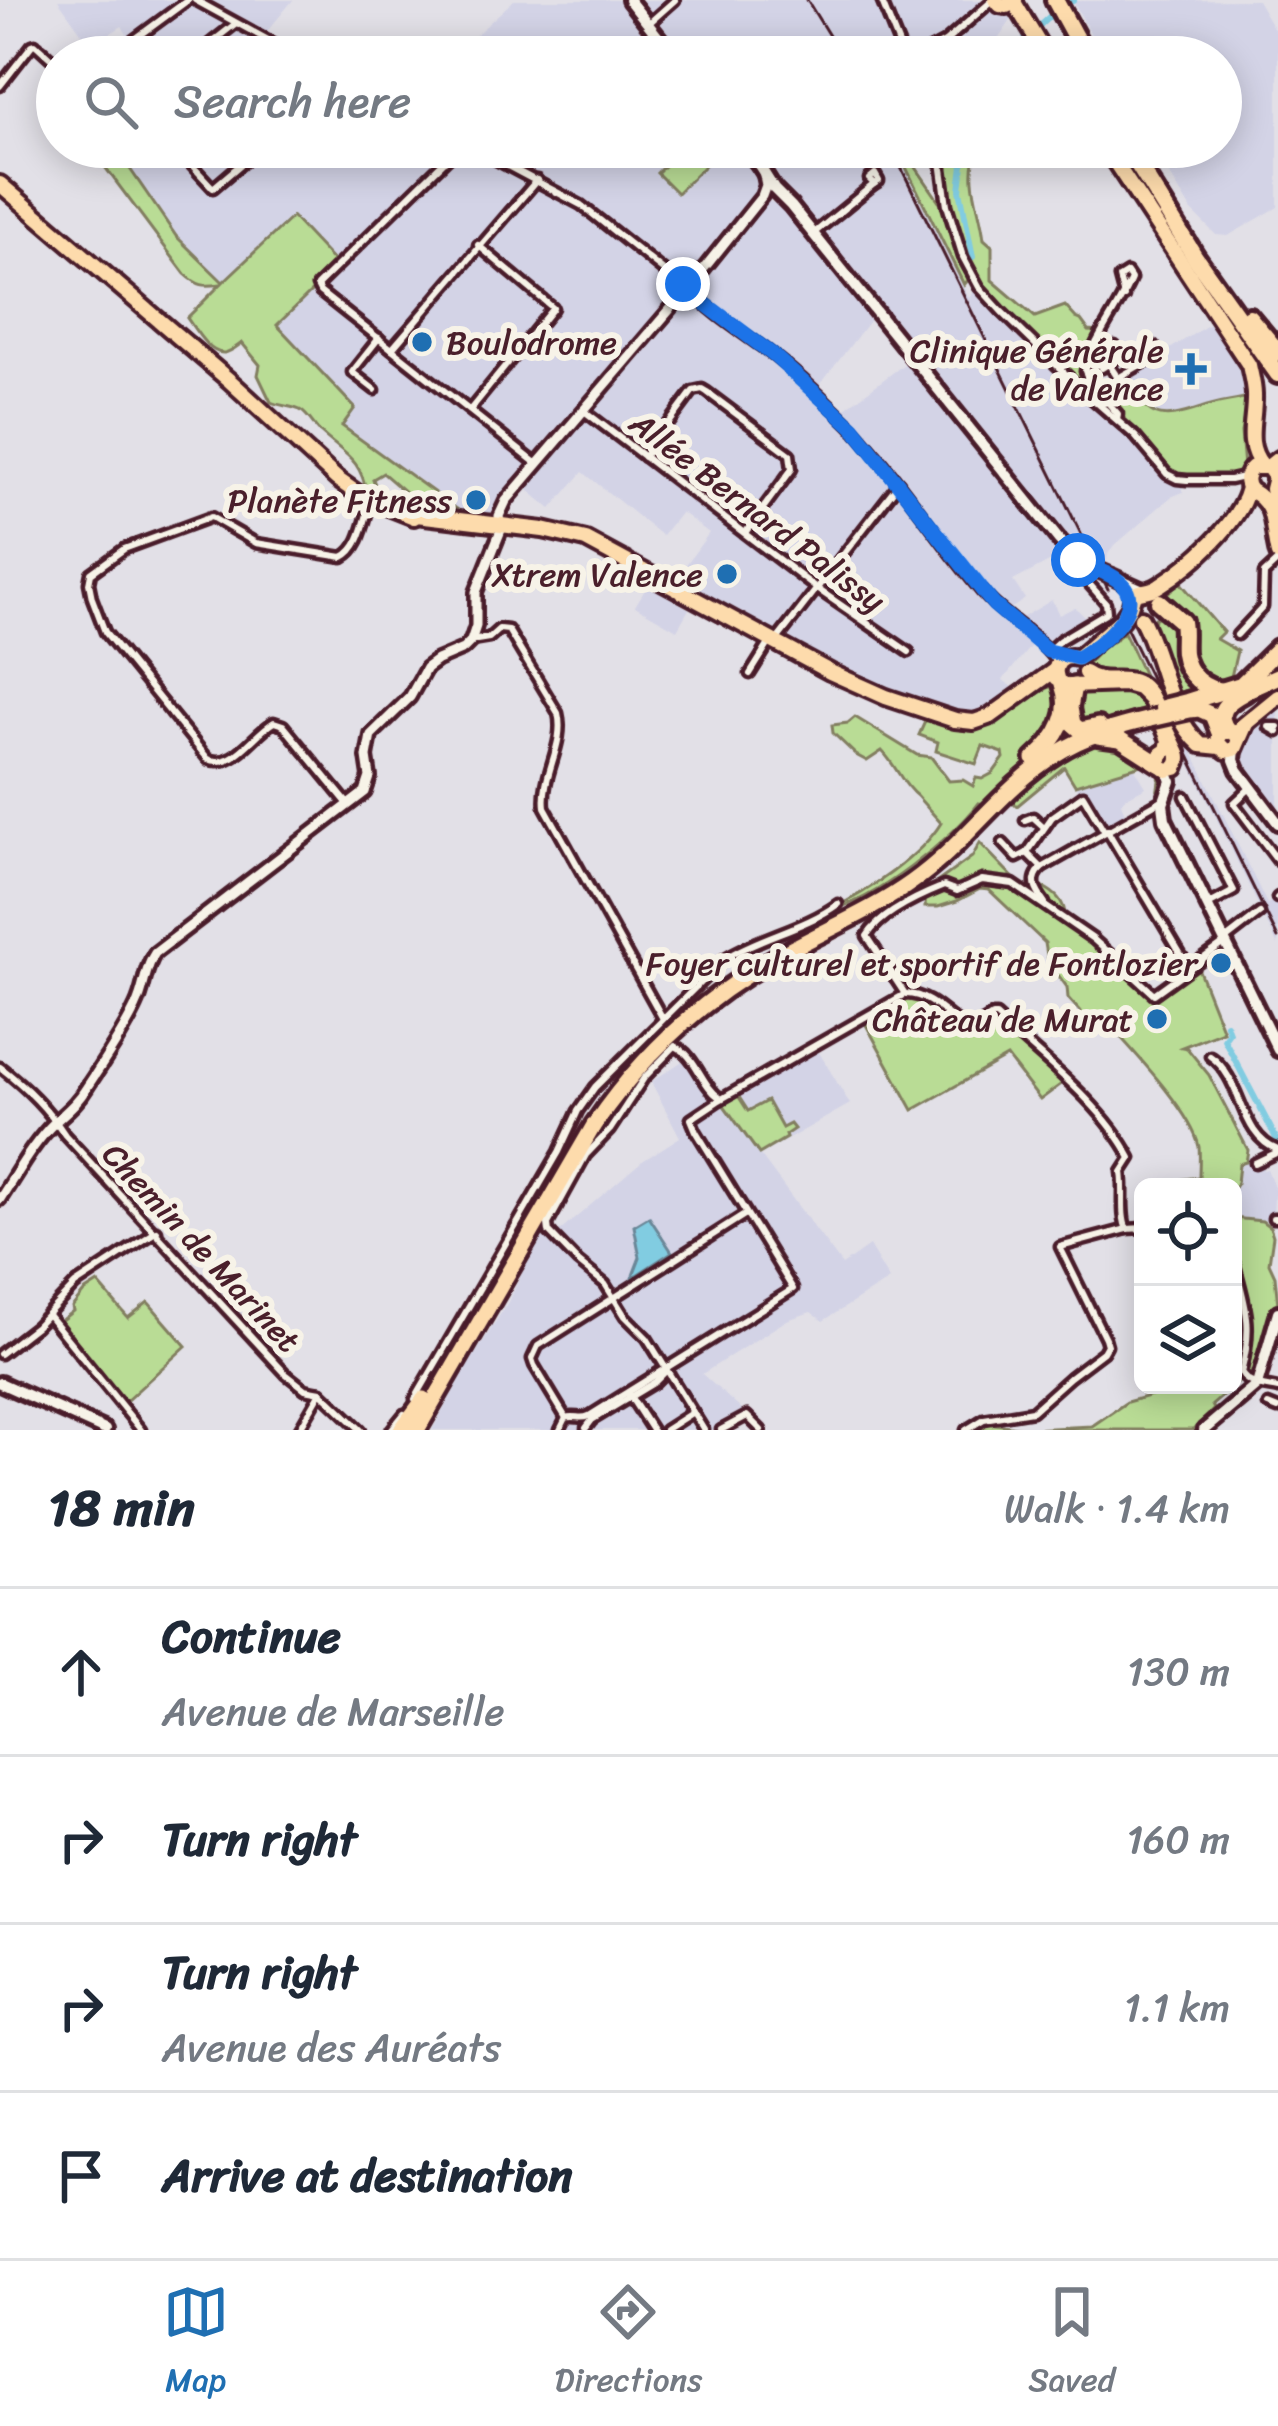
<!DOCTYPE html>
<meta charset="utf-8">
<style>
:root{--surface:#fff;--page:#f6f6f7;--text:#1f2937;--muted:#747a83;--line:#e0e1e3;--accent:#1f6fb2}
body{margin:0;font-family:Sriracha,sans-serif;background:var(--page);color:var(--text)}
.controls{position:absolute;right:36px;bottom:36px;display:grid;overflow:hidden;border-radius:18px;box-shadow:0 6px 30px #0003}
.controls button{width:108px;height:108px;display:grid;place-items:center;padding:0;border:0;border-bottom:3px solid var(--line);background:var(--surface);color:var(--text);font:60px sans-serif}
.stop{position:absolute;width:36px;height:36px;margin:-27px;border:9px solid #1a73e8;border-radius:50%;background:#fff}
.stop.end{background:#1a73e8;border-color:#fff;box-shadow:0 3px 12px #0008}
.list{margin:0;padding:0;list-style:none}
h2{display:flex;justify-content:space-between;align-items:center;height:156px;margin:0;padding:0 48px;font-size:51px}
h2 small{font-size:39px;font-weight:400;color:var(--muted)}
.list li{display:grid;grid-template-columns:78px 1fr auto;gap:36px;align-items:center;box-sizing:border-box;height:168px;padding:0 48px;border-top:3px solid var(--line)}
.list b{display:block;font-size:45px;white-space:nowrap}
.list p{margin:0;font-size:39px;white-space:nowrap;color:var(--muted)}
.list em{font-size:39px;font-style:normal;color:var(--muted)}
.icon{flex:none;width:66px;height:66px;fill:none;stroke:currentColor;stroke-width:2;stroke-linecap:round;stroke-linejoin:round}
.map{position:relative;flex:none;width:1278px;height:1430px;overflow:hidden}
.search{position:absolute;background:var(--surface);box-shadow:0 6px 30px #0003;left:36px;right:36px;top:36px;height:132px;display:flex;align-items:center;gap:30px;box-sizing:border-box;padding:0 42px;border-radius:66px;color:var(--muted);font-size:45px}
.sheet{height:828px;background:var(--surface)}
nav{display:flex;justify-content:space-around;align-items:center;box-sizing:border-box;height:168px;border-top:3px solid var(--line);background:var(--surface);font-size:33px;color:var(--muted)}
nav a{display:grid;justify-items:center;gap:6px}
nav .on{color:var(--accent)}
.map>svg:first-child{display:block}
.built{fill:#d3d3e6}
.green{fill:#b9dc95;stroke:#827e60;stroke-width:3}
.water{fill:#81cce1;stroke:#6b8798;stroke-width:3}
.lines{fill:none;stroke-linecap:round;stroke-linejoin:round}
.canal{stroke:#81cce1;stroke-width:6}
.minor-casing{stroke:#4a1f2b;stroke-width:15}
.tertiary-casing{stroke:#4a1f2b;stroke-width:18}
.secondary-casing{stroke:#4a1f2b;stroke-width:20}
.primary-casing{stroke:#4a1f2b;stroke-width:22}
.trunk-casing{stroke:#4a1f2b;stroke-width:24}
.motorway-casing{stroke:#4a1f2b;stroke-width:26}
.minor{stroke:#f7f3e8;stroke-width:6}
.tertiary{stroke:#f7f3e8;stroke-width:9}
.secondary{stroke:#f7f3e8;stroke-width:10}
.primary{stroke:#fddbac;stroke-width:14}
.trunk{stroke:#fddbac;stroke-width:15}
.motorway{stroke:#fddbac;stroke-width:16}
.rail{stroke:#4a1f2b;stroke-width:3}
.secondary-bridge-casing{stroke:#4a1f2b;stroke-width:20;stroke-linecap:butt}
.trunk-bridge-casing{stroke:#4a1f2b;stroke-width:24;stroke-linecap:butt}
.motorway-bridge-casing{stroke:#4a1f2b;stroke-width:26;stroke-linecap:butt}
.secondary-bridge{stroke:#f7f3e8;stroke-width:10}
.trunk-bridge{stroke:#fddbac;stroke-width:15}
.motorway-bridge{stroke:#fddbac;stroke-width:16}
.route{stroke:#1a73e8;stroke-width:15}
.poi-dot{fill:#1f6fb2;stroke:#f7f3e8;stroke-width:4.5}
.labels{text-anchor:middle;stroke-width:12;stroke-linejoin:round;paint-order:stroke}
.poi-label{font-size:33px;fill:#4a1f2b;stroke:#f7f3e8;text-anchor:end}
.street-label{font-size:33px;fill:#4a1f2b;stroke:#f7f3e8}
</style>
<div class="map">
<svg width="1278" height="1430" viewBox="0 0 1278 1430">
<rect width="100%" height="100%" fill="#e2e0e7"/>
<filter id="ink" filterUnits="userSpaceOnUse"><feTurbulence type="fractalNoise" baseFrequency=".00833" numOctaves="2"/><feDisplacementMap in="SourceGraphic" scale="24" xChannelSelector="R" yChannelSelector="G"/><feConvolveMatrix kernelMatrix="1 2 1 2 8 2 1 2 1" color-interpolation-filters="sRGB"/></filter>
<g filter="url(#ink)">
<!-- built -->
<g class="built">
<polygon points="58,0 293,0 260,40 292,57 116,57 131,41 122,26 91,46"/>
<polygon points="514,0 623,0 668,57 452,57"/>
<polygon points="634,0 990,0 1012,19 986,57 679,57"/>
<polygon points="1257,0 1278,36 1278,207 1228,236 1216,235 1191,210 1153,147 1221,147 1221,57 1103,57 1073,1"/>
<polygon points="115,147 739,147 757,171 760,195 688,279 682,280 677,286 677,293 505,493 490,520 472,520 341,425 355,408 276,324 292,218 224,283 176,236"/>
<polygon points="749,147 896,147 969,298 976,289 998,313 1183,487 1183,492 1171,497 1115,545 1108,554 1106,567 1088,559 1084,561 1072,550 1013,581 1025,599 1003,614 1013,623 1052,600 1059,615 1075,607 1090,622 1048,644 1038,637 1003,680 1018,691 985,716 953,718 835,671 783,638 783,634 813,596 826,591 822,585 902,483 841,411 914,357"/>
<polygon points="768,201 782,206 872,317 817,389 694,291 694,283 763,202"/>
<polygon points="690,296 768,356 833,412 866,446 892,480 892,485 779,633 770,635 672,584 709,533 681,512 662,536 583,472 551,509 522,485 681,297"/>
<polygon points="1214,321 1241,363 1248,397 1171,417 1154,415 1145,409 1126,377"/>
<polygon points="648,585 689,609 677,630 635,606"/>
<polygon points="1278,704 1278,818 1240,768 1237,751 1246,734 1260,718"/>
<polygon points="1175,716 1267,904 1278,899 1278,946 1168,718"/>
<polygon points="1134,767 1146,787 1125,798 1121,803 1126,816 1110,826 1106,825 1086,791 1080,794 1075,785"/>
<polygon points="807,1048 817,1049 850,1104 760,1155 842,1265 869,1246 889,1280 823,1321 811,1312 787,1320 702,1374 744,1412 718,1430 432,1430 467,1367 508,1302 546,1224 552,1238 641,1162 680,1137 651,1082 690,1056 718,1096 724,1096"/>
<polygon points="1247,1155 1255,1162 1262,1159 1263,1170 1267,1169 1277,1194 1274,1195 1273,1218 1266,1217 1265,1223 1233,1218 1233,1189 1237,1183 1239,1163 1246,1161"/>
</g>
<!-- green -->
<g class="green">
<path d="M90,147h25l61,89 47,46 69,-65 46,49 -61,59 78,83 -13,18 130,94 -76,-14 10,-10 -1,-4 -22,-19 -10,6 8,21 -14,-5c-6,-37 -22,-40 -46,-62 -7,-6 -12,-18 -21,-23 -8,-4 -20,-4 -29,-8l-13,-27 2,-10 -18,-22c-6,4 -11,9 -18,10 -15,1 -29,-24 -37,-35l34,-34c-17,3 -23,2 -36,-10z"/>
<polygon points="683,147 705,147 714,156 677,193 657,173"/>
<polygon points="896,147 902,147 939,201 942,201 952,237 969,279 964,285"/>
<path d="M947,147h31c-13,35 2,58 6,92l8,7v34l43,37 30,-11 11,12 5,2 8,11 10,1 1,5 -11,30 19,23 18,-13c23,41 30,46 75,31 15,-6 32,-7 47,-11l-7,35 3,35 -3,7 -12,2 -54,-2 -44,-46 -51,-44 -67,-64 -38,-43 -21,-54 -8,-46z"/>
<polygon points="1180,582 1223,632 1216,639 1237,651 1231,677 1233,683 1205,684 1162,598"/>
<polygon points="1163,615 1171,617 1195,688 1177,700 1165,670 1154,625 1155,618"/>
<polygon points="1124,632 1148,684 1156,693 1127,676 1088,671 1087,664 1108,642 1112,642"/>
<path d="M1055,684l9,16 -20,48 -61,56 -4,-1c-25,34 -105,99 -147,106 35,-17 89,-53 109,-86l-24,-27c-14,-10 -21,-31 -35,-45l-15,10 -11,-6 -23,-22 -1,-8 16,-2 7,-6 62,38 14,2 18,24 14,-1 10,6 3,-8 6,1 11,-6 11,-15 -1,-5 -20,-7 -7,18 -40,-13 2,-9 -19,-7 9,-20 31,11 68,-26z"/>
<polygon points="1127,684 1152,707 1097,723 1075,724 1075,689"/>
<path d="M1100,739c25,1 54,21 69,40l-11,9 2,-15 -7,-8 -9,-4 -2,4 -67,20 -11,-18 -47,39 -8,-8c27,-26 54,-49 91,-59z"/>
<path d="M980,843l47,49 14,-6c13,6 24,15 24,30l56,47h6l3,7 14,11 6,12 46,-30 27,68 -41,16 5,1 22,27 39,75 -2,12 -7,2 -2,19 -4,6 -57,-2 1,-7 22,-3c0,-10 1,-21 0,-30 -7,-35 -69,-99 -94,-127l-10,8 -27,-30 -1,-11 -19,-26 -3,-18 -56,-53 -9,-1 -23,12 -19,6h-13l1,-17 46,-33z"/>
<polygon points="908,995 923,999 968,1034 992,1016 1067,1080 1040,1100 1007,1057 913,1110 864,1021"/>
<polygon points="737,1094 748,1111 767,1101 782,1128 790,1124 794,1129 785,1135 786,1138 759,1154 723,1104"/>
<polygon points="1233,1218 1262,1221 1270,1227 1273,1236 1269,1263 1275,1276 1278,1305 1256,1379 1253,1379 1243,1374 1249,1351 1250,1328 1233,1252"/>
<polygon points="98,1283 128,1318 148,1302 186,1346 126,1401 116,1399 55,1325 73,1311 72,1307 84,1292"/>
<polygon points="1233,1370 1239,1373 1241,1380 1212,1405 1214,1409 1193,1430 969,1430 993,1420 995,1424 1030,1429 1092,1426 1127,1402 1152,1395 1162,1385 1233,1385"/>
</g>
<!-- water -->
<polygon class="water" points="649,1217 672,1252 632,1278 640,1257 634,1226"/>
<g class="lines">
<!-- canal -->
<g class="canal">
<polyline points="1073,1 1074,0"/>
<polyline points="1039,26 1049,17"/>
<polyline points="1014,57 1024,41"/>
<polyline points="965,147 960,190 973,257"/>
<polyline points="1226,1024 1229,1032 1224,1039 1278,1142"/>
<polyline points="1260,1389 1277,1392"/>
</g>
<!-- minor casing -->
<g class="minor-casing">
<g id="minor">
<polyline points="195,0 299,57"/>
<polyline points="881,0 904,57"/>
<polyline points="648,24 675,0"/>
<polyline points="116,57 116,53 188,0"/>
<polyline points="193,57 235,24"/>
<polyline points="917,57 945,42 993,0"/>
<polyline points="0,86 32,45 35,44 57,64"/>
<polyline points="175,147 213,188 261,147"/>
<polyline points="459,147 317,286 320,292 537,464"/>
<polyline points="472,147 581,205 675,280 683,284"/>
<polyline points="939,147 947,205 963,257 979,287 1002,312 1080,388 1135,436 1167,474 1177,479 1187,480 1230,480 1243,477"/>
<polygon points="875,174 879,181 874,184 869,179"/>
<polyline points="813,234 874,184"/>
<path d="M690,289c22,25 52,43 79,63 24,18 47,39 69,61 55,53 94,121 144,179 22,25 55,41 73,69"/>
<polyline points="1096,345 1118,378 1154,357 1157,351 1154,346"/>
<polyline points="392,349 537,180"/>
<polyline points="1102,368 1119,357 1115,346"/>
<polyline points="375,390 352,372 379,338"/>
<polyline points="470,410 553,308 478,245"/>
<polyline points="583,410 816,588 909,652"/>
<path d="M1117,419l1,-5 -28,-32 -5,-11c9,-33 33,-61 46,-92l-4,-6 -8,5 5,19"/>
<polyline points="644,457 693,391 702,389 707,392 790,454 792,469 745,533"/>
<polyline points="1237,635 1263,607 1264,574 1278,561"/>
<path d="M471,641l18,-3 10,-9 9,1 50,83c8,31 -17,62 -13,94l117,210"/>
<polyline points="776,641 899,483"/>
<polyline points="1048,651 1060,640 1107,612 1106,603 1070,562"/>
<polyline points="750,674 770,642"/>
<polyline points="1278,727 1269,727 1278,732"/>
<polyline points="1249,789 1234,803 1278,861"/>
<polyline points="1185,796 1234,891 1208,905"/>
<path d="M348,804l-65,-79 -9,-3c-21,12 -40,48 -66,37l-103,-127 -13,-34 -3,-15 2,-10 33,-24 87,-32 45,26 87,14c18,-9 21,-35 27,-53"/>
<polyline points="1025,820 1033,817 1044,827"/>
<polyline points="1107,830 1189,968"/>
<polyline points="1003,843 1017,858 1027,853"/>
<polyline points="1042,868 1027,853 1052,817 1083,795 1105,832"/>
<polyline points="1277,898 1278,897"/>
<path d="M1045,903c-9,-12 -16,-23 -3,-35l120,-68"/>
<polyline points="1225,940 1260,913"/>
<path d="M905,994l-38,-58c14,-23 52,-40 77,-50l13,5 25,-11 31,4 80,55 61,55 72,-52"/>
<path d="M1210,1056c34,23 28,79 68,94"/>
<path d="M0,1067c25,19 48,42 65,68l221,239 19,15 16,3"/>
<polyline points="1255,1163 1278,1152"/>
<polyline points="1273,1218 1278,1218"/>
<path d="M1233,1258c13,49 21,66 8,115 7,13 24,13 37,16"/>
<polyline points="48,1315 141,1430"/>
<polyline points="0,1354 36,1326 75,1285 157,1231"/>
<polyline points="321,1392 361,1430"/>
<polyline points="628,1393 652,1430"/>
<path d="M415,1399l144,-247 19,-41 17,-24 129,-128c36,-23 80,-30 114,-55"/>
<polyline points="1268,1405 1278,1409"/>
<polyline points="566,1418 534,1365 532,1359 538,1346 746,1214"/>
<polyline points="586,1428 592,1420 655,1382 666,1371"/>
<polyline points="299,1430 321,1392"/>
<polyline points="391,1430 404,1414"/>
<path d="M560,1430l6,-12c9,-3 15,2 23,-2l204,-127 -97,-158 -5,-12 27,-18 187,-107c24,-1 44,24 64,37l23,-15h4c45,42 106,87 135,142l-9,14c3,17 -2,44 5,57"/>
<polyline points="665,1430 693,1412"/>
<path d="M704,1430l-57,-92 -22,-22 -20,-32 -27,-22 -29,-30 -1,-8 38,-69 24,-25 34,-52 31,-32c21,9 26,39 45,52"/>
<polyline points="721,1430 747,1416 761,1430"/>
<polyline points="966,1430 984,1419 1032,1411 1070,1377 1103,1352 1107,1345 1105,1338 1060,1247 1127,1229 1143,1228"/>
</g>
</g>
<!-- tertiary casing -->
<g class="tertiary-casing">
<g id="tertiary">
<polygon points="683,284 690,286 687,293 680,290"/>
<polyline points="690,286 762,196 766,185 764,175"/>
<path d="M0,1199c17,-26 33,-56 55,-77 13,-12 23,-20 32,-35 17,-26 36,-53 49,-81 9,-18 8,-37 19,-53l210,-161 5,-15 -3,-20 4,-22 39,-38 16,-29 11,-8 26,-11 8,-8 5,-15v-34l25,-62 -2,-14 7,-15 178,-208"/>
</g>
</g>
<!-- secondary casing -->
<g class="secondary-casing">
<g id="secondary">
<polyline points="629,0 674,57"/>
<polyline points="745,147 763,170"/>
<polyline points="759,165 774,189 791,206 1059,540 1078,560 1089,566"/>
<polyline points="1112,576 1143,590"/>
<polyline points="1235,749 1234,760 1238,770 1278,823"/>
<polyline points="1167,770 1171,781 1163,804 1165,819 1278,1050"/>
<polyline points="0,1383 105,1430"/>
<polyline points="1204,1430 1257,1385 1278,1312"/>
</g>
</g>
<!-- primary casing -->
<g class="primary-casing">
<g id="primary">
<polyline points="996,0 1000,5 1007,6 1015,0"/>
<polyline points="1014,2 1047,57"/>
<path d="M1105,147l144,218c2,10 5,20 5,30 1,25 -10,49 8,70"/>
<polyline points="0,184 230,381 337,479 361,496 414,517"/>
<path d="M1278,459l-10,8h-15c-8,7 -9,15 -3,23 28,16 20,33 28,64"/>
<polyline points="1268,467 1275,477 1272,489 1276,508"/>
<polyline points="408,514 543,530 586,540 830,672 886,697 955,720 974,722 991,716 1055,670"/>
<path d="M1141,618c22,39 25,96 60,127l19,2"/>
<path d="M1057,678c-5,-14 6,-24 20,-20l44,-38 9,-13 4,-13c10,-5 17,-2 26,-9 30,-19 80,-62 88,-97"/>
<path d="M1069,686l56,-2 14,4 11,11 14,29 5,12 -2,10 -6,4 -2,10 8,6 9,-2c1,-3 3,-6 3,-9 0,-14 -27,-68 -40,-75 -17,-10 -38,2 -54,-11"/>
<polyline points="1240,728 1278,697"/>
<polyline points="1238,738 1234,732 1225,731 1219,736 1218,743 1226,751 1235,749 1246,724"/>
</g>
</g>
<!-- trunk casing -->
<g class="trunk-casing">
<g id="trunk">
<polyline points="1074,686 1070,708 1073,724 1080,730 1098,726"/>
<polyline points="1190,710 1199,709 1212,715 1220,735"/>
<polyline points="1098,736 1120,739 1159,764"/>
<path d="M1034,759c22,-19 39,-45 28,-75"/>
<polyline points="401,1430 424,1399"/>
<path d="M417,1430l177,-305c47,-69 108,-126 181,-167 45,-26 94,-45 137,-76 53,-37 89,-94 144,-128 29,-19 61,-27 94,-35"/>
</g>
</g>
<!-- motorway casing -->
<g class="motorway-casing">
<g id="motorway">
<polyline points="1055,0 1086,57"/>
<polyline points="1127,147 1195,257 1278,374"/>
<polyline points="1249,317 1278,352"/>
<path d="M1159,602l23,20c2,11 0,20 1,31 3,22 21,37 42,38"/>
<polyline points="1235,695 1278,676"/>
<polyline points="1187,702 1241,685 1278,649"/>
<path d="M1228,731c-16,-19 0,-30 17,-39"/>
</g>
</g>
<!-- minor -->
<use href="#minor" class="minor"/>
<!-- tertiary -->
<use href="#tertiary" class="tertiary"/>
<!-- secondary -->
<use href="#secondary" class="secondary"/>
<!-- primary -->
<use href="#primary" class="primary"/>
<!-- trunk -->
<use href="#trunk" class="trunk"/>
<!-- motorway -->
<use href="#motorway" class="motorway"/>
<!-- rail -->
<g class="rail">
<polyline points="807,0 842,57"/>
<polyline points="891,147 1108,589"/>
<polyline points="1127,629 1278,938"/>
</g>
<!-- secondary-bridge casing -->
<g class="secondary-bridge-casing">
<polyline id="secondary-bridge" points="1089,566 1112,576"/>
</g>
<!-- trunk-bridge casing -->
<g class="trunk-bridge-casing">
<polyline id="trunk-bridge" points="1150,719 1190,710"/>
</g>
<!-- motorway-bridge casing -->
<g class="motorway-bridge-casing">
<polyline id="motorway-bridge" points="1163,708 1187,702"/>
</g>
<!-- secondary-bridge -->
<use href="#secondary-bridge" class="secondary-bridge"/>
<!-- trunk-bridge -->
<use href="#trunk-bridge" class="trunk-bridge"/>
<!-- motorway-bridge -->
<use href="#motorway-bridge" class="motorway-bridge"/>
</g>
</g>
<g class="lines" filter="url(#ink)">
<!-- route -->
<path class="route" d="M683,284h5l11,15 73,55 81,73 141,178 54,46 29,7c21,-11 70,-50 45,-74 -11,-12 -30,-15 -44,-24"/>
</g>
<!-- markers -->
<g class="poi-dot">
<circle cx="422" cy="342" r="12"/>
<path d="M1185 351h12v12h12v12h-12v12h-12v-12h-12v-12h12z"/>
<circle cx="476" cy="500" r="12"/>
<circle cx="727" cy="574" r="12"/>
<circle cx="1221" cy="963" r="12"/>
<circle cx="1157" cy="1019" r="12"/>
</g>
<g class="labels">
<!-- poi labels -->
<g class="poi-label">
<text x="446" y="354" text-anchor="start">Boulodrome</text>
<text x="1164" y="362">Clinique Générale<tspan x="1164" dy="38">de Valence</tspan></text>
<text x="452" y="512">Planète Fitness</text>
<text x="703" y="586">Xtrem Valence</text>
<text x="1197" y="975">Foyer culturel et sportif de Fontlozier</text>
<text x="1133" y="1031">Château de Murat</text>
</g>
<!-- street labels -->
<g class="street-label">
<text transform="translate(758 511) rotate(37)" y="12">Allée Bernard Palissy</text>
<text transform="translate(202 1247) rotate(47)" y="12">Chemin de Marinet</text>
</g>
</g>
</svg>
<div class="controls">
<button><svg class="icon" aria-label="locate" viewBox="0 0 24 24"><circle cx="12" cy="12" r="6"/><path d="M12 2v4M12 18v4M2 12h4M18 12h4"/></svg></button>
<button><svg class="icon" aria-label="layers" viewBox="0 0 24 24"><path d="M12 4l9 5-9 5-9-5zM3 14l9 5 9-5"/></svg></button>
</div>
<div class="stop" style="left:1078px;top:560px"></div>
<div class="stop end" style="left:683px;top:284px"></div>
<div class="search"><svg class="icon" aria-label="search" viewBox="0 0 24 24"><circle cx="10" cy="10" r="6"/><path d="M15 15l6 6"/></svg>Search here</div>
</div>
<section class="sheet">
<h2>18 min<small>Walk · 1.4 km</small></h2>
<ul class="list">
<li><svg class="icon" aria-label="ahead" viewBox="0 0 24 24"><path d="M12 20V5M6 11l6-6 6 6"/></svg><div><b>Continue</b><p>Avenue de Marseille</p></div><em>130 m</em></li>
<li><svg class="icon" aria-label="right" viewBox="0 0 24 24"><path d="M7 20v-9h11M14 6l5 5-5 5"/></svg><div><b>Turn right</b></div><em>160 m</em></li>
<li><svg class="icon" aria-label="right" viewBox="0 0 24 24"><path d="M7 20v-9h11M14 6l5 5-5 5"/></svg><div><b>Turn right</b><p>Avenue des Auréats</p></div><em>1.1 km</em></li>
<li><svg class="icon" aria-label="arrive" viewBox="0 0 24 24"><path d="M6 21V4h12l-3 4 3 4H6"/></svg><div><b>Arrive at destination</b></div></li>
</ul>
</section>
<nav>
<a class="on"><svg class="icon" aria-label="map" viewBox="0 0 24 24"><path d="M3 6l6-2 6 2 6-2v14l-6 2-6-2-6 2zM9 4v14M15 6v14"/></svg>Map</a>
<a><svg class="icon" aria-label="directions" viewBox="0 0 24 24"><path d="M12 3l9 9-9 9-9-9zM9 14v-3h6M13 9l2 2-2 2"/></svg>Directions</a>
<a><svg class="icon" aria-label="saved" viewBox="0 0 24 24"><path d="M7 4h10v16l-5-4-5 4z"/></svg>Saved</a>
</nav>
